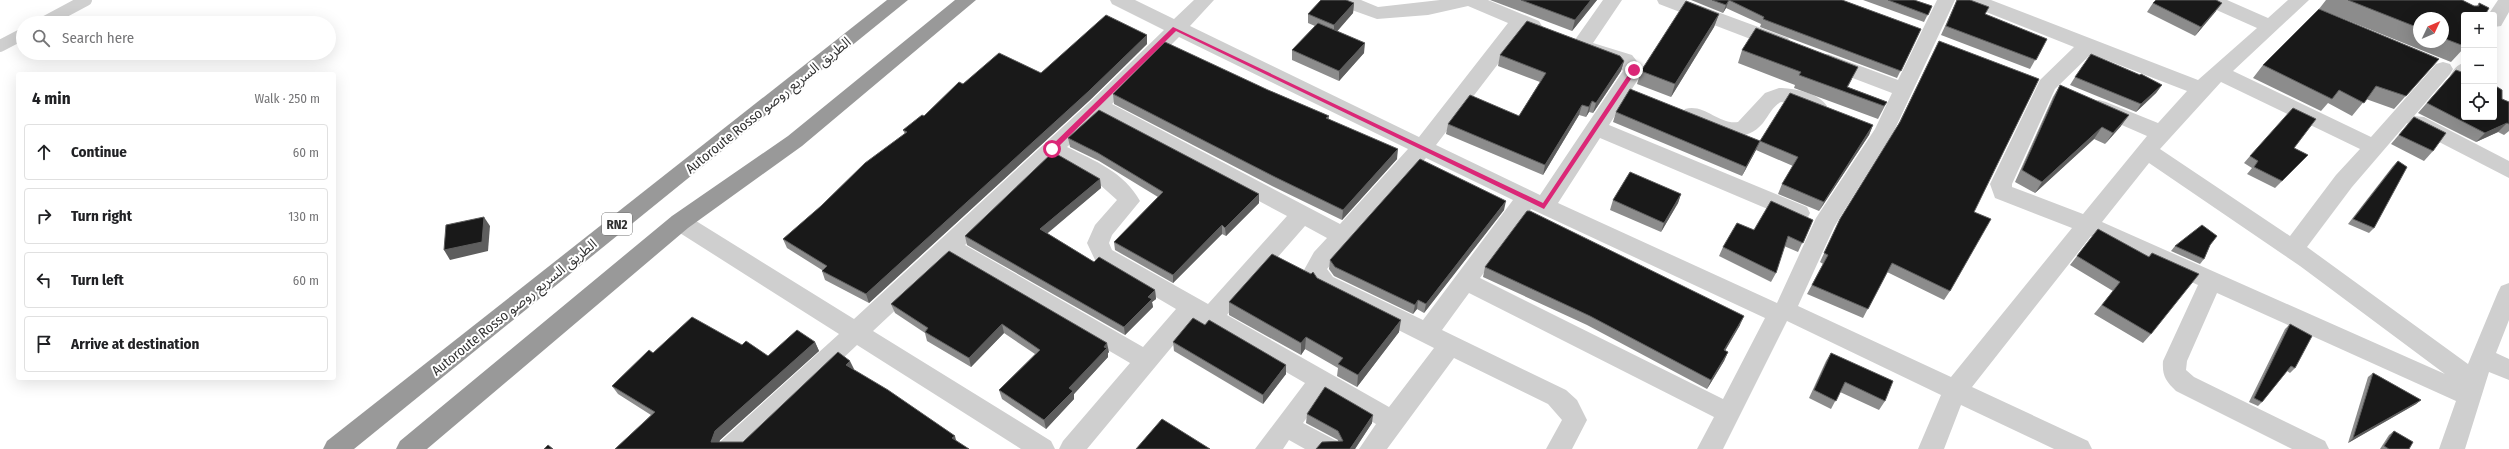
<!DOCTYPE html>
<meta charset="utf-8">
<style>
:root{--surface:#fff;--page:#f2f2f2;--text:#202124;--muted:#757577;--line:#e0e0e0}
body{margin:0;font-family:"Fira Sans Condensed","Noto Sans Arabic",sans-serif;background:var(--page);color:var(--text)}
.controls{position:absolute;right:12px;top:12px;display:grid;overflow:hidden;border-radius:4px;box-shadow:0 4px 16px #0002}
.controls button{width:36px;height:36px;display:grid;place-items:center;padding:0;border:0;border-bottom:1px solid var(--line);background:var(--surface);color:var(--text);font:20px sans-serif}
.compass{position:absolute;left:2413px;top:12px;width:36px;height:36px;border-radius:50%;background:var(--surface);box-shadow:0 4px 16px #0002;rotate:46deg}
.stop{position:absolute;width:12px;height:12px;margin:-9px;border:3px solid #db2777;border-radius:50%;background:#fff}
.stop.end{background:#db2777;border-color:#fff;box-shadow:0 1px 4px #0008}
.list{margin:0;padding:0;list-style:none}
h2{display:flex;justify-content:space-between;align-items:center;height:52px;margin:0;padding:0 16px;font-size:17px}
h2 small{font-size:13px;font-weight:400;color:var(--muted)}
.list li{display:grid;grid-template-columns:26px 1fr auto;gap:12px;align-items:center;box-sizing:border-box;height:56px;margin:0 8px 8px;padding:0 8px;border:1px solid var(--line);border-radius:4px}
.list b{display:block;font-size:15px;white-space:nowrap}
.list em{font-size:13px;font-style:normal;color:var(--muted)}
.icon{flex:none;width:22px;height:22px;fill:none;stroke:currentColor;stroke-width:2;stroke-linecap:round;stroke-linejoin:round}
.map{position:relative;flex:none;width:2509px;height:449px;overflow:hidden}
.search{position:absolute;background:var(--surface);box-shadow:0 4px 16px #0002;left:16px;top:16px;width:320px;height:44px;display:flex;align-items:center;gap:10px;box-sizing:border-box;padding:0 14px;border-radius:22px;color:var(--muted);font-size:15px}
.panel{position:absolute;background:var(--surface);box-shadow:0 4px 16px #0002;left:16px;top:72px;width:320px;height:308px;border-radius:4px}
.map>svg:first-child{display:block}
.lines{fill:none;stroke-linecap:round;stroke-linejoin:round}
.lane{stroke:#cfcfcf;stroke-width:12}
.street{fill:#cfcfcf;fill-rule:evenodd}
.highway{fill:#999;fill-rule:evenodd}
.wall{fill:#8c8c8c;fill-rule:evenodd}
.shaded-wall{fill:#5e5e5e}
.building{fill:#191919;stroke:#5e5e5e}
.route{fill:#db2777}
.labels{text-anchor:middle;stroke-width:4;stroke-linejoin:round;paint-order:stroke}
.shield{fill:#fff;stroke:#707070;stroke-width:1}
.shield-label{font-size:13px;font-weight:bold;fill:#323232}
.street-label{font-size:14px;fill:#323232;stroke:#fff}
</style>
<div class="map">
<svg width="2509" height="449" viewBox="0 0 2509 449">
<rect width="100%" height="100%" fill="#fff"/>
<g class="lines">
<!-- lane -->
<g class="lane">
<polyline points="43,23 86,0"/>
<polyline points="0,46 23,34"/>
</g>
<!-- street -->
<g class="street">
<path d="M1110,0h25l39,19 20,-19h20l-24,26 229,111 89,-114 -40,-17 -40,9 -51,4 -42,-15 -2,-4h28l17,7 62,-7h48l51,21 3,5 -3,5 -7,1 -8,-2 -88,115 104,50 83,-124 -5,-6 -31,-11 -2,-4 -10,-1 -3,-5 31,-44h19l-29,43 39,12 12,15 -35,55 198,82 3,6 -3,6 -8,2 -8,-2 -191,-81 -42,65 219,100 39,-85 59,-89 17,-36 -71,-27 -3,-5 3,-5 7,-2 70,26 39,-80h18l-61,131 -60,96 -36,79 153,71 121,-149 -77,-30 -5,-14 50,-104 34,-33 -108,-43 -2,-4h27l207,80 59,-52 -54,-24 -2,-4h26l41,18 20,-18h21l-76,71 138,66 65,-73 7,-2 7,2 3,5 -3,5 -36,42 10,1 85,44v17l-99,-51 -3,-4 -55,64 -45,60 161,117 30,-72 3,-6 8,-3v37l-13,33 13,6v21l-20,-8 -24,77h-26l17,-48 -239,-108 -30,68 -1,9 8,7 131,64 4,8h-37l-116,-58c-10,-10 -14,-15 -13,-30l35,-76 -107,-49 -119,151 116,54 4,8h-38l-93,-44 -17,44h-26l23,-54 -154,-74 -64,128h-26l17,-32 -245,-124 -27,37 124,60 11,10 10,20 -15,29h-26l16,-29 -14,-16 -94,-46 -67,91h-28l17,-25 -52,-30 -21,29 34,18 4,8h-36l-16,-9 -6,9h-28l50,-66 -110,-64 -108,130h-28l4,-8 67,-78 -179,-105 -78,73 178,110 4,8h-34l-164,-104 -110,104h-30l4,-8 118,-107 -167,-106 -3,-6 3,-6 8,-2 8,2 166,103 237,-218 73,-71 -52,-26zM1179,37l229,112 -68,75 -228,-120zM2091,54l96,37 -29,32 -52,-21 -7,-2 -7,2 -3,5 3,5 55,24 -64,78 -71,-27v-3l43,-95zM2221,82l139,67 -24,26 -46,61 -130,-87zM1100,116l187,100 -79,88 -96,-54 -3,-7 3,-8 28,-34c-16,-29 -45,-40 -73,-54zM1426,158l87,42 -90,120 -90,-43 -6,-8zM1054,159l44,24 19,17 -22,25 -8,18 9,19 80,47 -33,38 -178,-102zM2149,163l151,103 145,108 -343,-152zM1531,209l234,109 -42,81 -243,-121zM1305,226l22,12 -13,14 -10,18 13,19 117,59 -45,59 -162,-92z"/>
<polygon points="1657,0 1685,0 1788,38 1791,43 1788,48 1781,50 1774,48 1659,4"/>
<polygon points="2498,0 2509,0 2509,12 2501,26 2494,27 2494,15 2488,15"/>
<path d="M2464,63v19l-11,-1 -3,-5c4,-7 6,-11 14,-13z"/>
<path d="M1779,88c14,0 40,5 48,18l-3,5c-15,5 -27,-9 -43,-9 -8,4 -12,13 -18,21 -15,18 -36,15 -56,7 -9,-4 -20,-8 -25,-16l3,-5c19,-6 34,16 53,13l27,-29z"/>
</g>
<!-- highway -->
<g class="highway">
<polygon points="887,0 908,0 354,449 323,449 327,441"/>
<polygon points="955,0 976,0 802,146 688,228 427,449 396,449 400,441 672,216 788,136"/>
</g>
</g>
<!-- wall -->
<g class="wall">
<polygon points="1490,0 1597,0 1572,31"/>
<polygon points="1691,0 1842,0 1921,29 1897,78 1760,27 1761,24 1726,8 1723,13"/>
<polygon points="1863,0 1914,0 1932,6 1924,22"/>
<polygon points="1957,0 1985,14 2047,39 2030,69 1941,35"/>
<path d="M2326,0h136l12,6h3l2,-3 10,5 -25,7v33l-13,14 -132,-53zM2419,18h24v24h-24z"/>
<polygon points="1354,3 1353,13 1337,31 1364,53 1339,81 1292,60 1292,50 1315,26 1308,23 1308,14"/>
<polygon points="2153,3 2216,11 2195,36 2147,12"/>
<polygon points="1719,14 1714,27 1671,97 1637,84 1641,71"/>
<polygon points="1939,41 1974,212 1950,291 1944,300 1887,272 1863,318 1807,294 1823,264 1820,262 1840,219 1898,125"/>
<polygon points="1147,44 1090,100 869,303 825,280 822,271 822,270 787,248 783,239 905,134 903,130 924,116 1041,73"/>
<polygon points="1742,50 1852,79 1848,87 1887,102 1878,119 1794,88 1795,85 1738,63"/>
<polygon points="1500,55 1624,61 1621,71 1593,113 1589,112 1586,117 1579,115 1543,175 1446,134 1448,124 1519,116 1540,82 1498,66"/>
<polygon points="2439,59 2394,109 2366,99 2352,116 2328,103 2321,111 2253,78 2263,65"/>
<polygon points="2140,75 2162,85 2156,93 2136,112 2070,85 2075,77"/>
<polygon points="2447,80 2502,99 2509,102 2509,131 2504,135 2498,132 2476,142 2418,113"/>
<polygon points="2060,85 2121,126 2105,144 2094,139 2035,193 2015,182 2053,97"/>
<polygon points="1268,90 1329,116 1329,119 1397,159 1342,220 1274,187 1114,104 1113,94"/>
<polygon points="1616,112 1760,141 1873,125 1869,135 1819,211 1778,194 1782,184 1793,166 1756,150 1742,176 1613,122"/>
<polygon points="2414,117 2433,151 2424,161 2391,144"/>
<polygon points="1068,138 1259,203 1226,236 1222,234 1173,283 1115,250 1114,242 1158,197 1099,161 1070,147"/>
<polygon points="2294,148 2308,155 2275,188 2247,174 2252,168 2244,163 2250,156"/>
<polygon points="2398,161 2374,228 2369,233 2348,224 2393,166"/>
<polygon points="1100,179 1101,188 1047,233 1094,262 1155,290 1156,299 1152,302 1153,307 1125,335 967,245 965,236"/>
<polygon points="1681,194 1678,203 1661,232 1610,210 1613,200"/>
<polygon points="1504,210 1424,313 1417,309 1413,314 1334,276 1329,269 1330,260"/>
<polygon points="1813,220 1798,252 1784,246 1776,273 1771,282 1719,256 1723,247 1754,230"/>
<polygon points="2098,229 2151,334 2143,343 2094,314 2113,291 2070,265"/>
<polygon points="2210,245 2204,259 2200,264 2171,251 2175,246"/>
<polygon points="949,251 1109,352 1108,353 1108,357 1074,394 1074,399 1046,429 1002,399 999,390 1035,354 1004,333 971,367 927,341 925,333 895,313 891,304"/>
<polygon points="1485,267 1740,325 1725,351 1728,352 1724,361 1707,389 1587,325 1483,277"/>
<polygon points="1317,278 1399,332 1357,387 1337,376 1338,368 1305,349 1301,355 1229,315 1229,302"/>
<polygon points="2290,324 2295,368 2290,373 2287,371 2262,402 2258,406 2249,402 2285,329"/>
<polygon points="815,342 819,351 720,440 719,442 743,442 854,369 853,370 955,436 615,449 651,415 618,394 612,386 653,353 742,345 768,356"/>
<polygon points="1173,342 1286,374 1263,404 1174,351"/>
<polygon points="1831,353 1885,401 1879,410 1840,392 1831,409 1809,398 1826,361"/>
<polygon points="2373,373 2421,400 2416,404 2348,443 2368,377"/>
<polygon points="1307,414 1372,423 1355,449 1338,441 1338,440 1306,423"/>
<polygon points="2394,431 2409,449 2380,449 2389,435"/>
</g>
<!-- shaded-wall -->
<g class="shaded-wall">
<polygon points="1591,0 1597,0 1572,31 1575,20"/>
<polygon points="1729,0 1726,8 1723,13 1726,5"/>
<polygon points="1354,3 1353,13 1334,35 1334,25"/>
<polygon points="2222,3 2216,11 2195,36 2201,27"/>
<polygon points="1719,14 1714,27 1671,97 1675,84"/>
<polygon points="1147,35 1147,44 1090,100 869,303 866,294"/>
<polygon points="1365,43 1364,53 1339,81 1339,71"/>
<polygon points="1624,61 1621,71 1593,113 1596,103"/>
<polygon points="2162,85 2156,93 2136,112 2141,104"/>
<polygon points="1592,101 1589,112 1586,117 1589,107"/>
<polygon points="1582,105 1579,115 1543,175 1545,165"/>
<polygon points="2129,115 2121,126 2105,144 2113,133"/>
<polygon points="2507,123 2498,132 2476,142 2485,133"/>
<polygon points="1873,125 1869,135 1819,211 1824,202"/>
<polygon points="2102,127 2094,139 2035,193 2042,182"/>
<polygon points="1760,141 1756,150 1742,176 1746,167"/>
<polygon points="1398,149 1397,159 1342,220 1343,210"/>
<polygon points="1100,179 1101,188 1042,238 1040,229"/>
<polygon points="1259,194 1259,203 1226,236 1225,228"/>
<polygon points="1681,194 1678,203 1661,232 1664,223"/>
<polygon points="1506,201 1504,210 1424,313 1426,304"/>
<polygon points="484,217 490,226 488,251 450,260 444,250"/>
<polygon points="1222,225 1222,234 1173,283 1173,275"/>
<polygon points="1155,290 1156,299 1152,302 1153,307 1125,335 1124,327 1148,297"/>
<polygon points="1418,300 1417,309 1413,314 1415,305"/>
<polygon points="1744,316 1740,325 1720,359 1724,350"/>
<polygon points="1401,320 1399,332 1357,387 1358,375"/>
<polygon points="1002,324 1004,333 971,367 969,358"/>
<polygon points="1306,337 1305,349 1301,355 1301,343"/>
<polygon points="815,342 819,351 720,440 717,449 711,442 715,431"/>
<polygon points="1107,343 1109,352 1108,353 1108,357 1074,394 1074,399 1046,429 1044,420 1069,388"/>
<polygon points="1728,352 1724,361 1707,389 1711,380"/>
<polygon points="850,361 854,369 849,374 846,365"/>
<polygon points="1286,365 1286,374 1263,404 1263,395"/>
<polygon points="2421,400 2416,404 2348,443 2353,438"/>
<polygon points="1373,415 1372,423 1355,449 1350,449"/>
<polygon points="955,436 957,444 952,438"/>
</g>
<!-- building -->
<g class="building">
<polygon points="1321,0 1346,0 1354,3 1334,25 1308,14"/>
<polygon points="1521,0 1591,0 1575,20"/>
<polygon points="1712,0 1842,0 1921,29 1901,71 1763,19 1764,17 1729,0 1726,5"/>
<polygon points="1888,0 1914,0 1932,6 1928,15"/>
<polygon points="1957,0 1970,0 1989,7 1985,14 2047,39 2036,60 1946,26"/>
<polygon points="2156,0 2216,0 2222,3 2201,27 2153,3"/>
<polygon points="2348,0 2462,0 2474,6 2479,6 2479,3 2489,8 2485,15 2464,15 2464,46 2443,38 2443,18 2419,18 2419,28"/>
<polygon points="1686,1 1719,14 1675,84 1641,71"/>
<polygon points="2319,9 2439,59 2406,96 2376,86 2364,103 2339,90 2332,99 2263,65"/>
<polygon points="1106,15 1147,35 1089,91 866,294 822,271 827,266 783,239 821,206 865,163 907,132 903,130 922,115 924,116 959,82 963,84 999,53 1041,73"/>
<polygon points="1527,21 1620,56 1624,61 1596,103 1592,101 1589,107 1582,105 1545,165 1448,124 1470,95 1519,116 1546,73 1500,55"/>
<polygon points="1318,23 1365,43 1339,71 1292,50"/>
<polygon points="1756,28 1858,67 1847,87 1887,102 1884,106 1799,75 1801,72 1742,50"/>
<polygon points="1939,41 2039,79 1974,212 1991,219 1950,291 1892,263 1868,309 1812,285 1828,255 1824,253 1840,219 1900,122"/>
<polygon points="1165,42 1268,90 1329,116 1326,118 1398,149 1343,210 1275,177 1113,94"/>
<polygon points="2091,54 2140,75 2141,74 2162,85 2141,104 2075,77"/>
<polygon points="2456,70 2464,73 2464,117 2494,117 2494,85 2502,90 2502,99 2509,102 2509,124 2507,123 2485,133 2427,103"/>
<polygon points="2060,85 2129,115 2113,133 2102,127 2042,182 2022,170"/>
<polygon points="1630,89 1760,141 1746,167 1616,112"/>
<polygon points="1790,93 1873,125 1824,202 1782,184 1798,157 1760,141"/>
<polygon points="2293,108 2316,119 2294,148 2308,155 2282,181 2254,167 2258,161 2250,156"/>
<polygon points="1099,110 1259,194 1225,228 1222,225 1173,275 1114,242 1163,192 1098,153 1068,138"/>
<polygon points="2414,117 2446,133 2433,151 2399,135"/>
<polygon points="1053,152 1100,179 1040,229 1094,262 1099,257 1155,290 1148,297 1152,299 1124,327 965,236"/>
<polygon points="1420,159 1506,201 1426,304 1418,300 1415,305 1335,267 1330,260"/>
<polygon points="2398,161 2407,167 2374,228 2353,219"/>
<polygon points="1630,172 1681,194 1664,223 1613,200"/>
<polygon points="1771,201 1813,220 1803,243 1788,236 1776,273 1723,247 1737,223 1754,230"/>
<polygon points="1527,211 1530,211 1744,316 1724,350 1728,352 1711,380 1590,316 1485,267"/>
<polygon points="484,217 482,242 444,250 446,225"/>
<polygon points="2202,225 2217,236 2210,245 2204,259 2175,246"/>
<polygon points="2098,229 2149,257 2152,253 2199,274 2151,334 2102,305 2120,282 2077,256"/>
<polygon points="949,251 1107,343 1104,347 1107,348 1069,388 1073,391 1044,420 999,390 1040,350 1002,324 969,358 925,332 928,328 891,304"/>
<polygon points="1272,254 1311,274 1313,272 1317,278 1401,320 1358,375 1338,364 1343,358 1306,337 1301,343 1229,302"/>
<polygon points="692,317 742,345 746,341 768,356 797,330 815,342 715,431 711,442 743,442 838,352 850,361 846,365 888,390 955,436 952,438 969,449 615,449 655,412 612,386 649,350 653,353"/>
<polygon points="1193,318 1205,325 1209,320 1286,365 1263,395 1173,342"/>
<polygon points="2290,324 2312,336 2295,368 2291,366 2262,402 2254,398"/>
<polygon points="1831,353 1893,381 1885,401 1845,382 1836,401 1814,390"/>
<polygon points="2373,373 2421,400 2353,438"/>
<polygon points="1325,387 1373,415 1350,449 1316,449 1322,442 1343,441 1338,431 1307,414"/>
<polygon points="1162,419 1210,449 1136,449"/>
<polygon points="2394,431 2413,442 2409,449 2389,449 2384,446"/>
<polygon points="548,445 553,449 544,449"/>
</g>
<!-- route -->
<polygon class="route" points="1173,27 1543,203 1632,69 1637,70 1544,209 1176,31 1054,151 1049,151 1049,148"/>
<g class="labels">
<!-- shield labels -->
<rect class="shield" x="602" y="213" width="30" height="22" rx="3"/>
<g class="shield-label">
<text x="617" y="229">RN2</text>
</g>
<!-- street labels -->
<g class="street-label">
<text transform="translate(768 105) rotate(-39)" y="5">Autoroute Rosso الطريق السريع روصو</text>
<text transform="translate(514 307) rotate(-39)" y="5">Autoroute Rosso الطريق السريع روصو</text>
</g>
</g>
</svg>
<div class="controls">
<button>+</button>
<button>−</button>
<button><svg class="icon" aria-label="locate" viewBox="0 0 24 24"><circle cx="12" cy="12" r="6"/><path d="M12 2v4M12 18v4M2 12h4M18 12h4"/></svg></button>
</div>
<svg class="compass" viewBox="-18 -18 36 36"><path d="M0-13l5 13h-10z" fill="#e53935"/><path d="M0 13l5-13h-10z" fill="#757577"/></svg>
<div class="stop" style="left:1052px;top:149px"></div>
<div class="stop end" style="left:1634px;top:70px"></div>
<div class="search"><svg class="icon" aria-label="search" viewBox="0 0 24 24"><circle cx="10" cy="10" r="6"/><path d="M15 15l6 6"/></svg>Search here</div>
<section class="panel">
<h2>4 min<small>Walk · 250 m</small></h2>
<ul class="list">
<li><svg class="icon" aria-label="ahead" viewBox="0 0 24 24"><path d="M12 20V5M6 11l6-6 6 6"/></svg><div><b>Continue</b></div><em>60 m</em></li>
<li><svg class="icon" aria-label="right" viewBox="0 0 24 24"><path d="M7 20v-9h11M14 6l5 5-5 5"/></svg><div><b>Turn right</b></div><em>130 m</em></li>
<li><svg class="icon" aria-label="left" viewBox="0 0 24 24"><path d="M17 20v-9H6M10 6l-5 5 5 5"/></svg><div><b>Turn left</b></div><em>60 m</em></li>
<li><svg class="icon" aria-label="arrive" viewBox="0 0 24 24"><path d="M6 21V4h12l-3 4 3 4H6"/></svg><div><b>Arrive at destination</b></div></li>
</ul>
</section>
</div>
